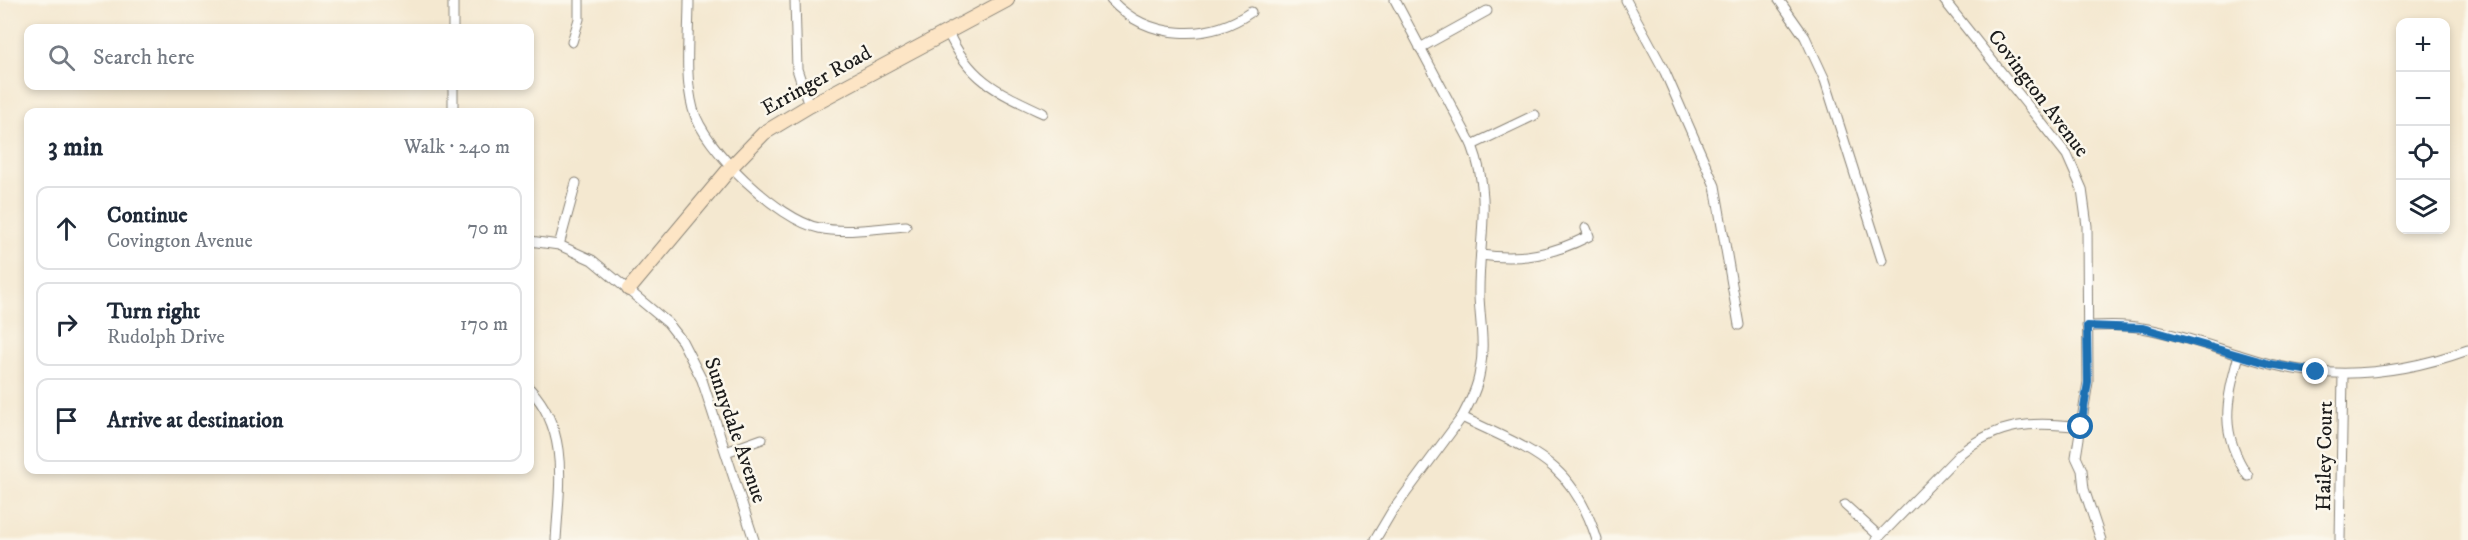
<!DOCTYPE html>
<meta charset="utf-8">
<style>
:root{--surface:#fff;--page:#f6f6f7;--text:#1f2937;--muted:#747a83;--line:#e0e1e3}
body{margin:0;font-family:"IM FELL DW Pica",serif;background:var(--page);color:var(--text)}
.controls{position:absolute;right:18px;top:18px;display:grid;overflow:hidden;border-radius:12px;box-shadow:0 3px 9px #0003}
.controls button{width:54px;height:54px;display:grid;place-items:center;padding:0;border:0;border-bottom:2px solid var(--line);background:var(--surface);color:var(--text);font:30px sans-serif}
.stop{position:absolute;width:18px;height:18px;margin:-14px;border:4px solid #1f6fb2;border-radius:50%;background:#fff}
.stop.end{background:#1f6fb2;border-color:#fff;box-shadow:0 2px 6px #0008}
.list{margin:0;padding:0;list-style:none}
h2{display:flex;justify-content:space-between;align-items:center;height:78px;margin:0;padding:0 24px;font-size:26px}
h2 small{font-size:20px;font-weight:400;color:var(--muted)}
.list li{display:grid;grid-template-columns:39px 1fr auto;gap:18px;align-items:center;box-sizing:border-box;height:84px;margin:0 12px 12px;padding:0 12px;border:2px solid var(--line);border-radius:12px}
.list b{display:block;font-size:22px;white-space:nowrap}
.list p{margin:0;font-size:20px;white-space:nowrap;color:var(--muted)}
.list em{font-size:20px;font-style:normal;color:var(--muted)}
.icon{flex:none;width:33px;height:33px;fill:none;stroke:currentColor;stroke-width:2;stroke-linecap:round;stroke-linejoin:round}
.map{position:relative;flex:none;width:2468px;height:540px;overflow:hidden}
.search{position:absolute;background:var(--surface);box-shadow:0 3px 9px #0003;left:24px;top:24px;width:510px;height:66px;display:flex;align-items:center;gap:15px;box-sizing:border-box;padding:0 21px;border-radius:12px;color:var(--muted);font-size:22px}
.panel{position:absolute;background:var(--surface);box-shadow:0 3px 9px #0003;left:24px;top:108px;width:510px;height:366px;border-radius:12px}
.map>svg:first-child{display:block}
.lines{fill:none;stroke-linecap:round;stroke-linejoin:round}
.street-casing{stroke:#888276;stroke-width:11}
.secondary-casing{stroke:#888276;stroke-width:16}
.street{stroke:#fff;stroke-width:9}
.secondary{stroke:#fde5c5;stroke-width:14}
.route{stroke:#1f6fb2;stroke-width:8}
.labels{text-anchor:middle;stroke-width:5;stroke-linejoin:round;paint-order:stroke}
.street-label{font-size:21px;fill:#1c1c1c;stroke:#fbf7ec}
</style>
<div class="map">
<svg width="2468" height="540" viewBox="0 0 2468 540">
<rect width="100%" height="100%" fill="#fbf7ec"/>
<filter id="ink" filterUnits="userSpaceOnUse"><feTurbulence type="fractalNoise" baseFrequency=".0167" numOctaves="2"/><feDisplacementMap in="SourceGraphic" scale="12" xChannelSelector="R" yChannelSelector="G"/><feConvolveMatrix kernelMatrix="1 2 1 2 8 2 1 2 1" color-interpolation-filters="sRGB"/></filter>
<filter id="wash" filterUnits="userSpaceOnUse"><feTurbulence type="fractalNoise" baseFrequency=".008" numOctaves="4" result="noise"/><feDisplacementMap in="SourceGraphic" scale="24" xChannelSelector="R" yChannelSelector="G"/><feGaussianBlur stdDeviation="1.35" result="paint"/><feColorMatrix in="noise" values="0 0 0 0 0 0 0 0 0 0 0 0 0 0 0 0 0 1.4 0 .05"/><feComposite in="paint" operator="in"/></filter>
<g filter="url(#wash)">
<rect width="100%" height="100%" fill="#f4e8d0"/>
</g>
<g filter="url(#ink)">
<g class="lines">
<!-- street casing -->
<g class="street-casing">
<g id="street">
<polyline points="453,0 453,28"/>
<path d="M689,0c0,36 -5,75 4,109 11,40 86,111 126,119 27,6 59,0 87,-2"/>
<polyline points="795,0 797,69 809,106"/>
<path d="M1111,0c37,40 97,42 140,12"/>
<polyline points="1626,0 1665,72 1715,186 1739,325"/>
<polyline points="1779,0 1805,37 1825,80 1882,260"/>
<polyline points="1944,0 2067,155 2082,189 2087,226 2088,382 2076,457 2082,470 2084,489 2101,540"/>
<path d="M948,32c21,48 50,60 95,81"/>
<polyline points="572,42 579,19 579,0"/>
<polyline points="1420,48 1487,11"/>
<polyline points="453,86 453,112"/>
<polyline points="1472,145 1535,115"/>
<polyline points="530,241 559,245 592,260 668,323 682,341 702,380 754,540"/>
<polyline points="559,245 576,183"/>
<path d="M1481,255c40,6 73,-1 108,-19l-3,-8"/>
<path d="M2087,326c19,0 37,-2 55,2 43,7 86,25 128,36 67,17 134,9 198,-14"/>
<path d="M2239,355c-13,47 -20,78 9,121"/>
<path d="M530,389c40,43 29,97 26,151"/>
<path d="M1462,417c69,34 110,43 135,123"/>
<polyline points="726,452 762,439"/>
<polyline points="1845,505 1879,536"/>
<path d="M1375,540l16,-27 71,-96c8,-15 16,-30 18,-47 5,-25 0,-49 -1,-74 -1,-56 14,-95 -7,-151l-77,-145"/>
<path d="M1876,540l85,-87c38,-31 73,-32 120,-26"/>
<polyline points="2340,540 2343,374"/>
</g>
</g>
<!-- secondary casing -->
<g class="secondary-casing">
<polyline id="secondary" points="629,289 732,166 764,133 809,106 1007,0"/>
</g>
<!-- street -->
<use href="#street" class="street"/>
<!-- secondary -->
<use href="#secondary" class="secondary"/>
</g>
</g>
<g class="lines" filter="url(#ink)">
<!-- route -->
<polyline class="route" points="2081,427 2088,382 2087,326 2143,328 2270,364 2316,372"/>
</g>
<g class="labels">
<!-- street labels -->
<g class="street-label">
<text transform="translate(816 80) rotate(-29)" y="7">Erringer Road</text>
<text transform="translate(2039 93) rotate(53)" y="7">Covington Avenue</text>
<text transform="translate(736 430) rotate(71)" y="7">Sunnydale Avenue</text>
<text transform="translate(2324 456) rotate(-89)" y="7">Hailey Court</text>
</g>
</g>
</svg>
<div class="controls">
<button>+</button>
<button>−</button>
<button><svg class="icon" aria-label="locate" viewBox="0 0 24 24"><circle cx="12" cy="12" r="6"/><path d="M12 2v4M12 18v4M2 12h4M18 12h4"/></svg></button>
<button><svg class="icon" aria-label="layers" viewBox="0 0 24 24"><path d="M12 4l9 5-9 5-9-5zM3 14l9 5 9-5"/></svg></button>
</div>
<div class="stop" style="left:2081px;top:427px"></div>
<div class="stop end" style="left:2316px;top:372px"></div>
<div class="search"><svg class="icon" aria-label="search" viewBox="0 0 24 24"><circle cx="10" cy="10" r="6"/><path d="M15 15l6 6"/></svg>Search here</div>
<section class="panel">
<h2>3 min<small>Walk · 240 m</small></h2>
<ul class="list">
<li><svg class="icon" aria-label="ahead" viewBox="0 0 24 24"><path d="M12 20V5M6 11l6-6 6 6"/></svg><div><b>Continue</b><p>Covington Avenue</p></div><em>70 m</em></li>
<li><svg class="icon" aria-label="right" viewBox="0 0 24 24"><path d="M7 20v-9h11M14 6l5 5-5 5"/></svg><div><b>Turn right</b><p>Rudolph Drive</p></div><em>170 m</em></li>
<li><svg class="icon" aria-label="arrive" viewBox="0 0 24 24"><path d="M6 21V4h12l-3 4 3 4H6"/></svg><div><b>Arrive at destination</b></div></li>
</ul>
</section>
</div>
